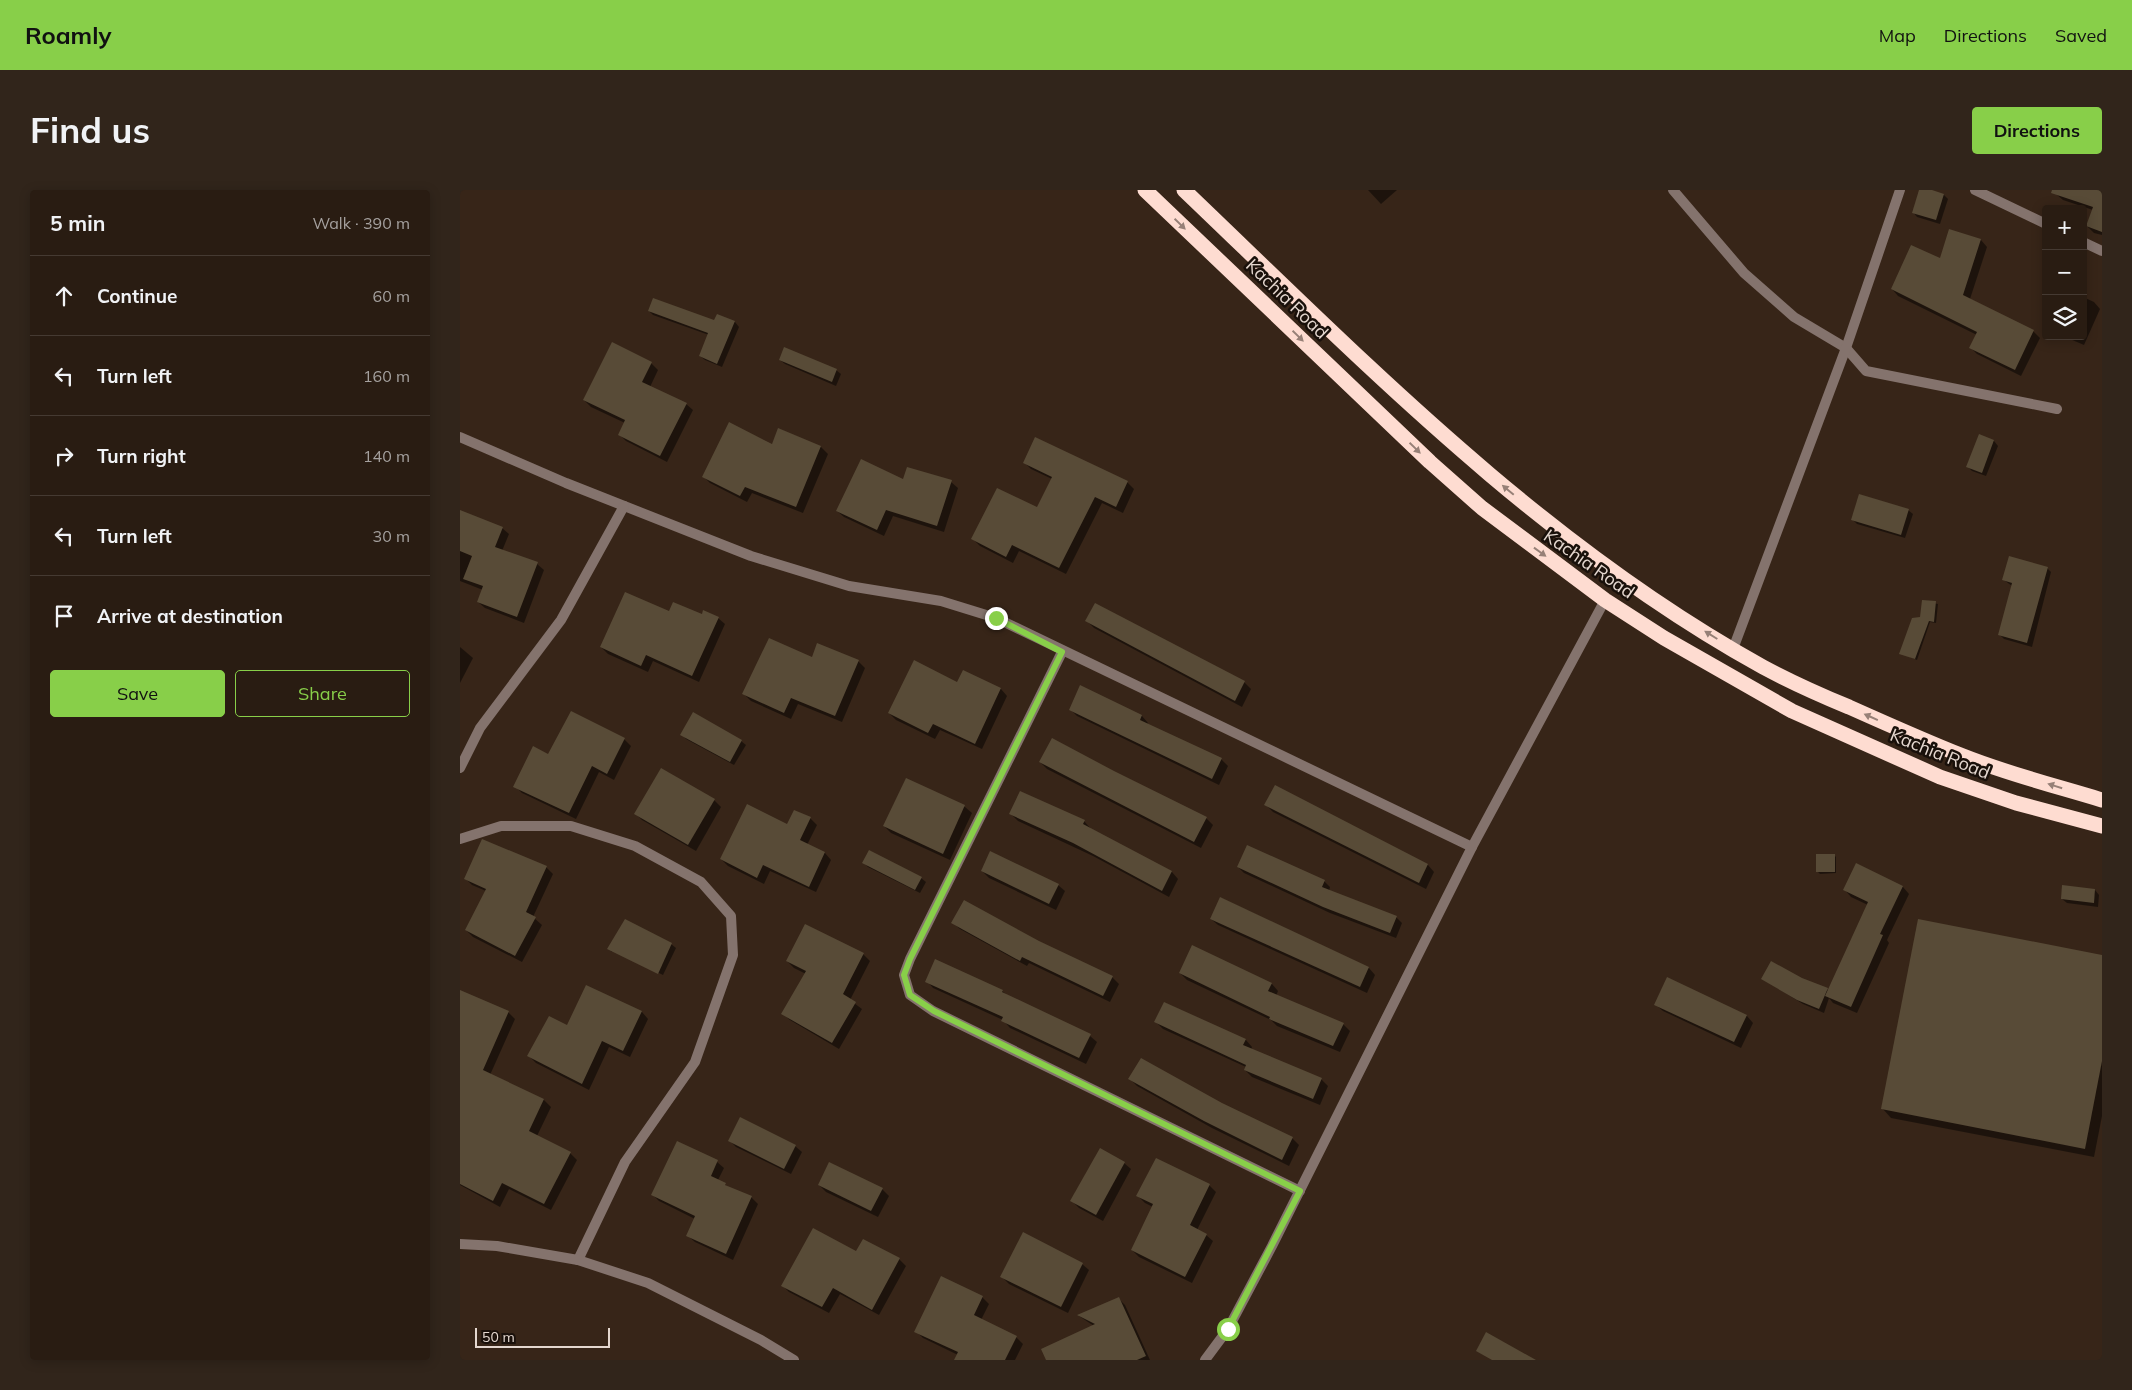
<!DOCTYPE html>
<meta charset="utf-8">
<style>
:root{--surface:#291c12;--page:#31251b;--text:#f1f3f6;--muted:#a5a19f;--line:#453a32;--accent:#88cf49}
body{margin:0;font-family:Mulish,sans-serif;background:var(--page);color:var(--text)}
.controls{position:absolute;right:15px;top:15px;display:grid;overflow:hidden;border-radius:5px;box-shadow:0 2px 12px #0003}
.controls button{width:45px;height:45px;display:grid;place-items:center;padding:0;border:0;border-bottom:1px solid var(--line);background:var(--surface);color:var(--text);font:25px sans-serif}
.scale{position:absolute;left:15px;bottom:12px;width:135px;box-sizing:border-box;padding-left:5px;border:2px solid #e4d7cf;border-top:0;font-size:14px;line-height:18px;white-space:nowrap;color:#e4d7cf;-webkit-text-stroke:4px #19100a;paint-order:stroke}
.stop{position:absolute;width:15px;height:15px;margin:-11px;border:4px solid #88cf49;border-radius:50%;background:#fff}
.stop.end{background:#88cf49;border-color:#fff;box-shadow:0 1px 5px #0008}
.list{margin:0;padding:0;list-style:none}
h2{display:flex;justify-content:space-between;align-items:center;height:65px;margin:0;padding:0 20px;font-size:21px}
h2 small{font-size:16px;font-weight:400;color:var(--muted)}
.list li{display:grid;grid-template-columns:32px 1fr auto;gap:15px;align-items:center;box-sizing:border-box;height:80px;padding:0 20px;border-top:1px solid var(--line)}
.list b{display:block;font-size:19px;white-space:nowrap}
.list em{font-size:16px;font-style:normal;color:var(--muted)}
.actions{display:flex;gap:10px;padding:15px 20px}
.actions a{flex:1;padding:11px 0;border:1px solid var(--accent);border-radius:5px;text-align:center;font-size:18px;color:var(--accent)}
.actions .main{background:var(--accent);color:#111}
.icon{flex:none;width:28px;height:28px;fill:none;stroke:currentColor;stroke-width:2;stroke-linecap:round;stroke-linejoin:round}
.map{position:relative;flex:none;width:1642px;height:1170px;overflow:hidden;border-radius:5px}
header{display:flex;align-items:center;gap:30px;box-sizing:border-box;height:70px;padding:0 25px;background:var(--accent);color:#111}
header strong{font-size:24px}
nav{display:flex;gap:28px;margin-inline-start:auto;font-size:18px}
.intro{display:flex;align-items:center;justify-content:space-between;box-sizing:border-box;height:120px;padding:0 30px}
h1{margin:0;font-size:35px}
.button{padding:12px 22px;border-radius:5px;background:var(--accent);color:#111;font-size:18px;font-weight:700}
main{display:flex;gap:30px;padding:0 30px}
aside{flex:1;background:var(--surface);border-radius:5px;box-shadow:0 2px 12px #0003}
.map>svg:first-child{display:block}
.shadow{fill:#0007}
.building{fill:#584b37}
.lines{fill:none;stroke-linecap:round;stroke-linejoin:round}
.street{stroke:#84736d;stroke-width:10}
.highway{stroke:#fedcd1;stroke-width:15}
.oneway{fill:#978077}
.route{stroke:#88cf49;stroke-width:6}
.labels{text-anchor:middle;stroke-width:5;stroke-linejoin:round;paint-order:stroke}
.street-label{font-size:18px;fill:#e4d7cf;stroke:#19100a}
</style>
<header>
<strong>Roamly</strong>
<nav><a>Map</a><a>Directions</a><a>Saved</a></nav>
</header>
<div class="intro"><h1>Find us</h1><a class="button">Directions</a></div>
<main>
<aside>
<h2>5 min<small>Walk · 390 m</small></h2>
<ul class="list">
<li><svg class="icon" aria-label="ahead" viewBox="0 0 24 24"><path d="M12 20V5M6 11l6-6 6 6"/></svg><div><b>Continue</b></div><em>60 m</em></li>
<li><svg class="icon" aria-label="left" viewBox="0 0 24 24"><path d="M17 20v-9H6M10 6l-5 5 5 5"/></svg><div><b>Turn left</b></div><em>160 m</em></li>
<li><svg class="icon" aria-label="right" viewBox="0 0 24 24"><path d="M7 20v-9h11M14 6l5 5-5 5"/></svg><div><b>Turn right</b></div><em>140 m</em></li>
<li><svg class="icon" aria-label="left" viewBox="0 0 24 24"><path d="M17 20v-9H6M10 6l-5 5 5 5"/></svg><div><b>Turn left</b></div><em>30 m</em></li>
<li><svg class="icon" aria-label="arrive" viewBox="0 0 24 24"><path d="M6 21V4h12l-3 4 3 4H6"/></svg><div><b>Arrive at destination</b></div></li>
</ul>
<div class="actions"><a class="main">Save</a><a>Share</a></div>
</aside>
<div class="map">
<svg width="1642" height="1170" viewBox="0 0 1642 1170">
<rect width="100%" height="100%" fill="#372518"/>
<!-- shadow -->
<g class="shadow">
<polygon points="908,0 937,0 921,14"/>
<polygon points="1460,0 1468,0 1484,5 1488,9 1480,34 1457,27 1453,22"/>
<polygon points="1598,0 1642,0 1642,45 1634,43 1627,36 1633,20 1603,10 1596,4"/>
<polygon points="1521,50 1527,57 1510,109 1573,141 1580,148 1561,186 1517,164 1511,158 1517,145 1438,106 1432,99"/>
<polygon points="1623,107 1634,112 1640,119 1624,155 1603,146 1623,146"/>
<polygon points="189,121 255,132 258,125 275,132 279,137 262,177 245,170 240,166 249,145 193,125"/>
<polygon points="320,170 376,180 381,184 376,196 325,174"/>
<polygon points="191,173 198,180 190,197 226,214 233,220 207,272 166,251 159,244 165,233 131,217 124,210"/>
<polygon points="319,239 361,257 368,264 343,323 292,303 287,312 250,293 243,286 312,255"/>
<polygon points="1519,246 1534,251 1538,256 1526,286 1512,281 1507,276"/>
<polygon points="564,272 667,292 674,299 663,323 642,313 606,384 559,361 553,373 520,356 513,349 578,319 592,289 571,279"/>
<polygon points="444,291 491,292 498,298 484,342 433,326 424,346 384,327 377,321"/>
<polygon points="1448,320 1453,324 1445,348 1397,334 1393,330"/>
<polygon points="0,321 42,338 49,344 42,361 77,374 84,380 64,433 25,418 18,412 23,400 0,391"/>
<polygon points="1587,378 1591,382 1572,457 1544,449 1540,445 1552,396 1544,390"/>
<polygon points="1463,411 1478,414 1476,433 1470,432 1457,470 1441,463 1461,429"/>
<polygon points="210,423 258,428 265,434 239,492 193,471 188,482 148,464 141,457"/>
<polygon points="627,431 784,492 791,499 782,517 634,438"/>
<polygon points="0,457 13,468 0,493"/>
<polygon points="352,469 398,471 405,478 382,532 338,514 331,529 291,511 284,504"/>
<polygon points="503,482 541,499 547,506 522,559 480,540 475,549 436,530 429,523 498,493"/>
<polygon points="610,519 682,526 688,533 687,535 761,569 768,576 759,595 617,526"/>
<polygon points="222,544 281,551 286,555 274,575 226,549"/>
<polygon points="164,549 171,556 154,590 139,582 116,629 62,603 55,596 89,565"/>
<polygon points="580,572 654,583 746,628 753,635 741,658 587,579"/>
<polygon points="446,589 505,617 512,623 490,670 431,643 424,636"/>
<polygon points="561,602 624,631 631,639 712,682 718,689 709,707 633,666 558,631 551,624"/>
<polygon points="254,610 261,617 236,661 182,630 176,624"/>
<polygon points="806,615 897,640 968,675 974,682 966,699 813,622"/>
<polygon points="350,628 357,635 347,655 365,663 371,670 356,702 310,681 304,694 268,676 261,669 328,636"/>
<polygon points="788,657 864,691 870,697 869,701 936,727 942,733 936,748 870,723 784,683 778,677"/>
<polygon points="1374,665 1376,667 1376,683 1360,684 1358,682"/>
<polygon points="404,673 461,688 466,692 460,703 408,677"/>
<polygon points="86,677 93,684 73,727 82,735 62,772 13,747 6,740 26,701 12,695 5,688"/>
<polygon points="522,681 598,695 605,701 596,720 529,688"/>
<polygon points="1443,697 1449,704 1427,750 1429,753 1397,823 1373,813 1369,808 1364,823 1343,814 1303,789 1341,789 1369,801 1408,715 1391,707 1385,700"/>
<polygon points="1635,700 1639,705 1638,717 1607,713 1602,709"/>
<polygon points="761,708 909,778 915,785 907,803 758,735 751,729"/>
<polygon points="493,733 652,787 659,794 650,812 569,773 567,776 500,739"/>
<polygon points="211,754 216,758 203,785 152,760 152,762 149,758"/>
<polygon points="733,757 812,794 818,801 816,806 883,834 890,841 880,862 817,836 811,830 727,790 720,783"/>
<polygon points="403,764 410,771 390,810 402,819 379,859 330,830 323,824 346,784 334,778 327,771"/>
<polygon points="1642,766 1642,926 1634,967 1431,928 1422,918"/>
<polygon points="1208,789 1287,826 1293,833 1281,858 1203,821 1196,815"/>
<polygon points="467,791 542,801 547,805 630,846 637,852 626,874 550,838 543,830 473,798"/>
<polygon points="127,797 182,822 188,829 170,867 149,857 129,900 76,873 69,866 107,837"/>
<polygon points="0,801 48,822 55,829 30,885 84,910 91,917 77,946 110,963 117,970 91,1020 49,999 40,1017 0,995"/>
<polygon points="705,813 786,850 792,857 791,860 861,889 868,896 860,915 792,887 785,880 786,877 703,839 696,832"/>
<polygon points="670,889 761,914 832,948 839,955 829,976 752,938 677,896"/>
<polygon points="269,950 335,956 342,962 331,984 276,957"/>
<polygon points="218,952 257,972 264,978 258,990 271,999 291,1007 298,1014 273,1070 235,1052 228,1046 235,1029 199,1011 192,1004"/>
<polygon points="664,973 671,979 643,1031 619,1018 612,1011"/>
<polygon points="359,995 422,999 429,1006 418,1027 366,1002"/>
<polygon points="749,995 756,1002 737,1040 746,1045 753,1051 732,1093 679,1067 672,1060 693,1017 685,1013 678,1006"/>
<polygon points="396,1063 439,1069 446,1076 419,1125 380,1104 369,1123 329,1102 322,1095"/>
<polygon points="622,1074 629,1080 608,1123 549,1094 542,1087"/>
<polygon points="522,1107 529,1114 521,1130 556,1147 563,1154 555,1170 496,1170 498,1165 463,1148 456,1141"/>
<polygon points="658,1108 665,1115 690,1170 588,1170 634,1136 619,1126"/>
</g>
<!-- building -->
<g class="building">
<polygon points="1459,0 1472,0 1484,4 1476,30 1452,23"/>
<polygon points="1592,0 1642,0 1642,42 1626,36 1633,17 1591,3"/>
<polygon points="1489,39 1521,49 1503,105 1574,140 1555,180 1509,158 1517,142 1431,99 1451,55 1480,68"/>
<polygon points="193,108 254,130 257,124 275,131 257,174 239,166 248,143 188,121"/>
<polygon points="152,152 192,172 182,192 227,213 200,266 158,245 165,230 123,210"/>
<polygon points="324,157 377,179 372,192 319,170"/>
<polygon points="269,232 312,254 318,238 361,256 336,317 285,297 280,306 242,287"/>
<polygon points="1519,244 1534,250 1522,283 1506,277"/>
<polygon points="575,247 668,291 656,317 635,307 599,378 552,355 546,367 511,349 537,298 577,317 592,287 563,273"/>
<polygon points="401,269 443,289 447,277 492,290 477,336 426,320 417,340 376,321"/>
<polygon points="1399,304 1449,319 1441,345 1391,330"/>
<polygon points="0,320 43,337 35,357 78,372 57,427 17,412 23,396 3,389 12,366 0,361"/>
<polygon points="1549,366 1588,377 1567,453 1538,445 1552,393 1542,390"/>
<polygon points="165,402 209,421 213,412 242,424 243,420 259,427 232,486 186,465 181,476 140,457"/>
<polygon points="1462,410 1476,411 1474,432 1469,431 1455,469 1439,464 1452,428 1460,427"/>
<polygon points="635,413 785,491 775,511 625,431"/>
<polygon points="309,448 352,467 357,453 399,470 375,526 331,508 324,523 282,504"/>
<polygon points="454,470 497,492 503,480 541,498 515,554 473,534 468,543 428,523"/>
<polygon points="620,495 682,525 680,530 762,568 752,589 609,520"/>
<polygon points="111,521 165,548 147,584 132,576 109,623 53,597 73,556 88,564"/>
<polygon points="233,522 282,550 270,572 220,545"/>
<polygon points="592,548 654,581 747,627 734,652 579,572"/>
<polygon points="201,578 255,609 228,655 174,624"/>
<polygon points="446,588 505,615 483,664 423,636"/>
<polygon points="815,595 968,674 959,693 804,615"/>
<polygon points="560,601 625,630 623,634 712,681 702,701 613,653 549,624"/>
<polygon points="287,614 327,634 334,620 351,627 340,650 365,662 349,697 303,675 297,688 260,669"/>
<polygon points="22,649 87,676 66,722 76,727 55,766 5,740 26,699 4,689"/>
<polygon points="787,655 865,690 862,697 937,726 930,743 863,717 777,677"/>
<polygon points="409,660 462,687 455,700 402,673"/>
<polygon points="530,661 599,694 589,714 521,681"/>
<rect x="1356" y="664" width="19" height="18"/>
<polygon points="1396,673 1443,696 1420,744 1423,745 1391,817 1365,806 1408,712 1383,700"/>
<polygon points="1602,695 1635,699 1634,713 1601,709"/>
<polygon points="760,707 909,777 900,797 750,729"/>
<polygon points="504,710 579,751 653,786 643,806 562,767 560,771 491,733"/>
<polygon points="165,729 212,753 198,784 147,759"/>
<polygon points="1458,729 1642,765 1642,871 1625,959 1421,919"/>
<polygon points="345,734 404,763 383,804 396,812 372,853 321,824 346,781 326,771"/>
<polygon points="732,755 812,793 808,801 884,833 873,856 809,829 810,827 719,783"/>
<polygon points="475,769 543,800 542,802 631,844 619,868 541,831 543,827 465,792"/>
<polygon points="1311,771 1342,788 1368,798 1359,819 1337,810 1301,789"/>
<polygon points="1207,787 1287,825 1274,852 1194,815"/>
<polygon points="126,795 182,821 163,861 142,851 122,894 67,866 89,826 107,835"/>
<polygon points="0,800 49,821 23,880 84,909 69,941 111,962 84,1014 42,993 33,1011 0,994"/>
<polygon points="704,812 786,849 783,855 862,888 853,909 784,880 786,875 694,832"/>
<polygon points="681,868 762,913 833,947 822,970 744,931 668,889"/>
<polygon points="280,927 336,955 324,979 268,951"/>
<polygon points="217,951 258,970 251,986 266,993 265,995 292,1006 266,1064 226,1046 235,1026 191,1005"/>
<polygon points="640,958 665,972 636,1025 610,1011"/>
<polygon points="696,968 750,994 730,1035 747,1044 725,1087 671,1060 693,1014 676,1006"/>
<polygon points="369,972 423,998 411,1021 358,995"/>
<polygon points="353,1038 396,1061 403,1049 440,1068 412,1120 373,1098 362,1117 321,1096"/>
<polygon points="563,1042 623,1073 601,1117 540,1087"/>
<polygon points="481,1086 523,1106 514,1125 557,1146 545,1170 494,1170 498,1162 454,1142"/>
<polygon points="659,1107 686,1166 677,1170 586,1170 581,1159 635,1134 617,1125"/>
<polygon points="1026,1142 1076,1170 1032,1170 1016,1161"/>
</g>
<g class="lines">
<!-- street -->
<g class="street">
<polyline points="1213,0 1284,83 1334,127 1386,158 1406,181 1597,219"/>
<polyline points="1515,0 1586,34"/>
<polyline points="1623,52 1642,61"/>
<polyline points="0,247 106,293 291,366 389,396 481,411 536,428 1012,657"/>
<polyline points="1273,459 1386,158 1440,0"/>
<polyline points="602,462 450,769 444,785 450,805 473,821 840,1001"/>
<polyline points="0,578 20,538 101,430 164,316"/>
<polyline points="0,649 41,636 111,636 175,656 241,692 271,726 273,765 235,872 165,972 118,1070"/>
<polyline points="0,1054 37,1056 118,1070 188,1093 301,1150 334,1170"/>
<polyline points="745,1170 768,1139 812,1056 1012,657 1145,410"/>
</g>
<!-- highway -->
<g class="highway">
<polyline points="685,0 970,272 1022,318 1145,410 1204,448 1332,521 1480,587 1556,613 1642,636"/>
<path d="M724,0c181,173 358,355 579,477 28,15 57,28 86,40 38,17 76,34 114,49 45,18 93,30 139,44"/>
</g>
</g>
<!-- one-way arrows -->
<defs><path id="oneway-solid" d="M-6-.8H1V-3.2L6.5 0L1 3.2V.8H-6Z" transform="scale(1.25)"/></defs>
<g class="oneway">
<use href="#oneway-solid" transform="translate(720 34) rotate(44)"/>
<use href="#oneway-solid" transform="translate(838 146) rotate(44)"/>
<use href="#oneway-solid" transform="translate(955 258) rotate(44)"/>
<use href="#oneway-solid" transform="translate(1048 300) rotate(-140)"/>
<use href="#oneway-solid" transform="translate(1080 362) rotate(36)"/>
<use href="#oneway-solid" transform="translate(1251 445) rotate(-148)"/>
<use href="#oneway-solid" transform="translate(1411 527) rotate(-156)"/>
<use href="#oneway-solid" transform="translate(1595 596) rotate(-163)"/>
</g>
<g class="lines">
<!-- route -->
<polyline class="route" points="536,428 602,462 450,769 444,785 450,805 474,821 840,1001 768,1139"/>
</g>
<g class="labels">
<!-- street labels -->
<g class="street-label">
<text transform="translate(827 109) rotate(44)" y="6">Kachia Road</text>
<text transform="translate(1129 374) rotate(35)" y="6">Kachia Road</text>
<text transform="translate(1480 564) rotate(22)" y="6">Kachia Road</text>
</g>
</g>
</svg>
<div class="controls">
<button>+</button>
<button>−</button>
<button><svg class="icon" aria-label="layers" viewBox="0 0 24 24"><path d="M12 4l9 5-9 5-9-5zM3 14l9 5 9-5"/></svg></button>
</div>
<div class="scale">50 m</div>
<div class="stop" style="left:768px;top:1139px"></div>
<div class="stop end" style="left:536px;top:428px"></div>
</div>
</main>
